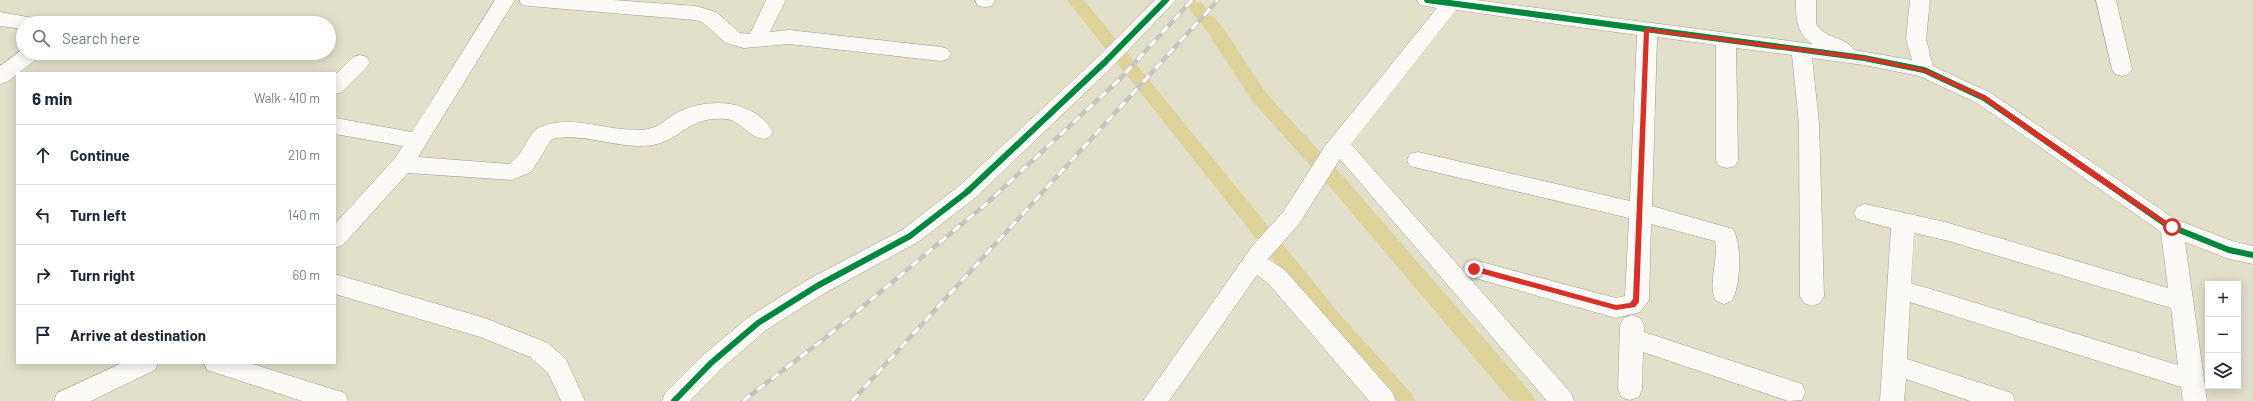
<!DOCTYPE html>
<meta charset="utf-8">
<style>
:root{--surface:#fff;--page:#f2f2f3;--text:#1f2937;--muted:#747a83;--line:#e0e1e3}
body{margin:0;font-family:Barlow,sans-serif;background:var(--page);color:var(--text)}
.controls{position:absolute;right:12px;bottom:12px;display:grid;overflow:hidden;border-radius:0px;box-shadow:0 2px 10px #0003}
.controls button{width:36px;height:36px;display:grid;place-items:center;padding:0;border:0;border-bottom:1px solid var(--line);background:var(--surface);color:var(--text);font:20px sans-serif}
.stop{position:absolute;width:12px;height:12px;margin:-9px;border:3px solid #d93025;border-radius:50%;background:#fff}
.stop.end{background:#d93025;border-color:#fff;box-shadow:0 1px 4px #0008}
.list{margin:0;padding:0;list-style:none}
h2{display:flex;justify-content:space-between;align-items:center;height:52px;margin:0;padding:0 16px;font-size:17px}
h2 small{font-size:13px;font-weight:400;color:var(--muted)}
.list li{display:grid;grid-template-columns:26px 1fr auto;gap:12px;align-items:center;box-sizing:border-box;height:60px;padding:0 16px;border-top:1px solid var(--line)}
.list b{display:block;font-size:15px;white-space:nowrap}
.list em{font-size:13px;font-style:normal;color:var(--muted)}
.icon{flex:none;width:22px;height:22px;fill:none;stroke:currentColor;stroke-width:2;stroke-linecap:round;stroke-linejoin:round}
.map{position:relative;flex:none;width:2253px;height:401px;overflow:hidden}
.search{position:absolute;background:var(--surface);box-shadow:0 2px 10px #0003;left:16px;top:16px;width:320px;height:44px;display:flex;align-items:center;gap:10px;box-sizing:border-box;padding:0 14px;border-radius:22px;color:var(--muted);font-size:15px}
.panel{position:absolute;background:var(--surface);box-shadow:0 2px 10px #0003;left:16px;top:72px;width:320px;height:292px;border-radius:0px}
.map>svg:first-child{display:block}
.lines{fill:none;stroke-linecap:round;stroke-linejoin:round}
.canal{fill:#ddd39a;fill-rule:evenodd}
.minor-casing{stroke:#a19f8f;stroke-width:1}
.minor{fill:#fbfaf7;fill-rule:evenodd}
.rail-casing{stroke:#c6c5bf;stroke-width:4.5}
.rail{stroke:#fff;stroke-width:3;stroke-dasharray:9;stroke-linecap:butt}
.cycleway-casing{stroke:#fff;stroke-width:8}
.cycleway{stroke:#00873e;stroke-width:6}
.route{fill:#d93025}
</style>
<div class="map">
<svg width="2253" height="401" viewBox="0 0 2253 401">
<rect width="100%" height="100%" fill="#e2dfcb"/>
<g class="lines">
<!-- canal -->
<g class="canal">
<polygon points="1067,0 1084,0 1342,317 1412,394 1415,401 1391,401 1328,329"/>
<polygon points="1196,1 1202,3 1209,13 1208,15 1214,17 1226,32 1265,92 1349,183 1532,394 1535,401 1511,401 1335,193 1253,102 1200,21 1201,19 1195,17 1188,7 1190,3"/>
</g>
<!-- minor casing -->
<g class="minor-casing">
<g id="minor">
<path d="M495,0h20l-97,157 91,7c14,-8 20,-33 31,-37 33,-13 66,4 100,3 20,-1 24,-11 40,-19 31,-14 75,-11 93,21l-4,6c-19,5 -25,-18 -44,-19 -38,-3 -42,21 -73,26 -34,5 -67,-13 -100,-6l-21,33 -19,8 -104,-7 -65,72 -8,3v-24l60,-66 8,-12 -68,-12v-16l77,14z"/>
<polygon points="519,0 613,0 696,6 716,12 740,33 750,34 766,0 786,0 770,32 789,30 941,47 948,49 951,54 948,59 941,61 789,44 744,48 726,43 702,22 695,20 529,6 522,5"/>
<polygon points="975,0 995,0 992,6 985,7 978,6"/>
<polygon points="1155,0 1176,0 1112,67 975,198 918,242 825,293 766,330 720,370 690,401 662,401 665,393 702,356 750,316 809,279 902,230 959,186 1098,57"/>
<path d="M1417,0h59l337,44c-17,-11 -17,-26 -17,-44h20v23c7,16 30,13 38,27l58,10 -6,-21 4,-39h20l-4,39 7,27 58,27 184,126 57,22 21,5v18l-24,-5 -44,-17 22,159h-24l-2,-14 -271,-85 -3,57 105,34 3,8h-45l-64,-22 -2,22h-24l11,-173 -34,-9 -3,-6 3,-6 8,-3 80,18 223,66 -7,-56 -184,-129 -58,-27 -55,-11 -52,-7 7,65 5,173 -4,7 -8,3 -8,-3 -4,-7 -1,-173 -7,-68 -56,-7 2,112 -3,6 -8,2 -8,-2 -3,-6v-115l-59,-8 -5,169 81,23c9,16 8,55 -1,72l-8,3 -8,-3c-9,-17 3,-41 -1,-60l-64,-17 -2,76 -9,12 -24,6 -148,-42 103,117 3,8h-27l-207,-242 -41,65 -31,35 17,11 108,123 3,8h-27l-100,-117 -12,-9 -88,126h-26l110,-156 30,-33 42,-66 112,-138 -17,-3zM1456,10l181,25 -7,166 -212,-49 -8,2 -3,6 3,6 8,2 211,50 -4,78 -9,2 -142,-38 -8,2 -3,7 1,3 -113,-128zM1914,233l31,7 226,68 7,57 -267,-82z"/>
<polygon points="2096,0 2116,0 2132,69 2129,74 2122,76 2115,74 2112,69"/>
<polygon points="0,12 33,18 36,23 23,23 23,29 0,26"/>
<polygon points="23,49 23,53 41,53 38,58 7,82 0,84 0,66"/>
<polygon points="360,55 367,57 370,62 367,67 342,92 335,94 335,75 353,57"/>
<polygon points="335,274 485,318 548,343 566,359 585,401 561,401 548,373 530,357 480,337 335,294"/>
<polygon points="1632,315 1640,318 1644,325 1644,332 1802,384 1805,392 1802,400 1788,401 1643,352 1642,389 1639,397 1630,400 1621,397 1618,389 1620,325 1624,318"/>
<polygon points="122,363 158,363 155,370 91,401 54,401 57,393"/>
<polygon points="204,363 249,363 345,393 348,401 302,401 207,370"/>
</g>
</g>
<!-- minor -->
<use href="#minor" class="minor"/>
<!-- rail casing -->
<g class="rail-casing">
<g id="rail">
<polyline points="743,401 824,339 986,204 1120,79 1192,0"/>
<polyline points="852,401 1218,0"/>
</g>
</g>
<!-- rail -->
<use href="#rail" class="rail"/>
<!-- cycleway casing -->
<g class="cycleway-casing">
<g id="cycleway">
<polyline points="1427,0 1864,58 1924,70 1984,98 2167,225 2229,250 2253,255"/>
<polyline points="674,401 711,363 758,323 817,286 910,236 967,192 1105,62 1166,0"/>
</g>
</g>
<!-- cycleway -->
<use href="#cycleway" class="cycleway"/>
</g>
<!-- route -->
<polygon class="route" points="1647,28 1864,56 1926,69 1986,96 2175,227 2170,229 2082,170 1982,99 1923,72 1864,60 1649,32 1639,302 1635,307 1616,310 1472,271 1471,269 1474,266 1616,305 1630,303 1633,299 1644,30"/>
</svg>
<div class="controls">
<button>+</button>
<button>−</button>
<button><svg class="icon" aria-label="layers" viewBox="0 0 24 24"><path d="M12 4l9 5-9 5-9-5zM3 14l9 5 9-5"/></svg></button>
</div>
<div class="stop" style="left:2172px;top:227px"></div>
<div class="stop end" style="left:1474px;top:269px"></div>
<div class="search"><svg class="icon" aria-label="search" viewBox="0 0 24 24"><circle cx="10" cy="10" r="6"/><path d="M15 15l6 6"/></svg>Search here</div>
<section class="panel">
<h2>6 min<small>Walk · 410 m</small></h2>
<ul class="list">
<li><svg class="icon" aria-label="ahead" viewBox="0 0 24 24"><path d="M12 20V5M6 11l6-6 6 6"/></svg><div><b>Continue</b></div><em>210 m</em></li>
<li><svg class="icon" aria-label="left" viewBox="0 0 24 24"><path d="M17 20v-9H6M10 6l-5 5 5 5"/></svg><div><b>Turn left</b></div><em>140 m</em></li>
<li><svg class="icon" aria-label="right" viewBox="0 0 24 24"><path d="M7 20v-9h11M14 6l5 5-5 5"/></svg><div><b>Turn right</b></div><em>60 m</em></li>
<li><svg class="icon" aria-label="arrive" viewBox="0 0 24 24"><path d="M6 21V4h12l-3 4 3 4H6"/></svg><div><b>Arrive at destination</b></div></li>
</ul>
</section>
</div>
